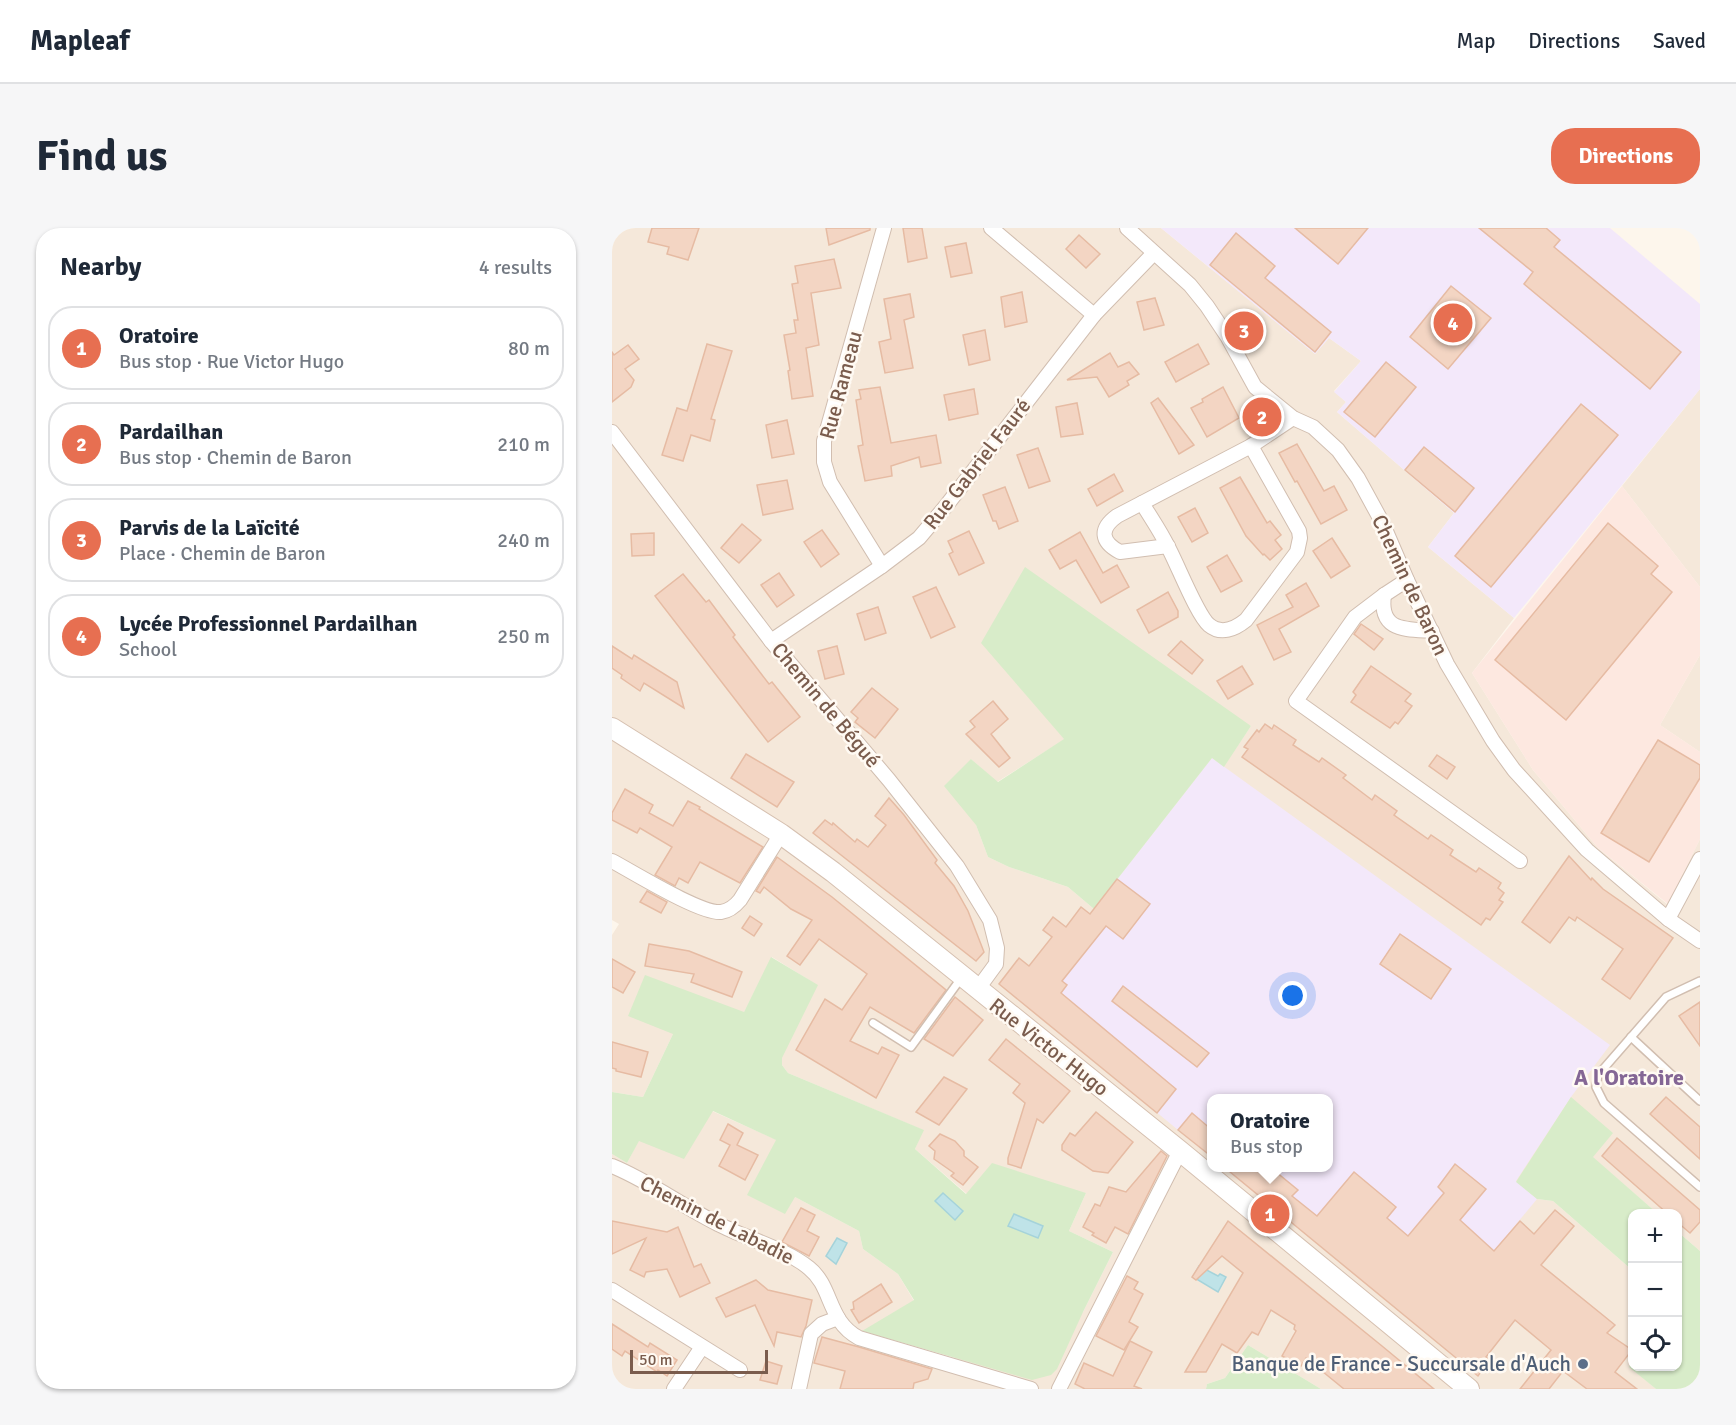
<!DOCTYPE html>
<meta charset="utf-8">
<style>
:root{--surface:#fff;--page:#f6f6f7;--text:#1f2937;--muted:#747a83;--line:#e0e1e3;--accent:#e76f51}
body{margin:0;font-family:Signika,sans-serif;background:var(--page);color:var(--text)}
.controls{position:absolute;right:18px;bottom:18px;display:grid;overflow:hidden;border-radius:12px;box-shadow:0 2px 4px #0004}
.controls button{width:54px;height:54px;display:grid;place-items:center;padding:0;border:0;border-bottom:2px solid var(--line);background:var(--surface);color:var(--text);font:30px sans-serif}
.scale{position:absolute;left:18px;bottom:15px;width:138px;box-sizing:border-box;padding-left:6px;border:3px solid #7a5c4d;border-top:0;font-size:16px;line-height:21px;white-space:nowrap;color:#7a5c4d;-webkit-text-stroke:4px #fffaf3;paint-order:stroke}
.you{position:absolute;left:681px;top:768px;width:21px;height:21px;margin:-15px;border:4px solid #fff;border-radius:50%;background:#1a73e8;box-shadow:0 0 0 9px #1a73e833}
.badge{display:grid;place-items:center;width:39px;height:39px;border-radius:50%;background:var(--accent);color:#fff;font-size:20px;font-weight:700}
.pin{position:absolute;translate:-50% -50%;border:3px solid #fff;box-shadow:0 2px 6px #0006}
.popup{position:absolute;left:595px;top:866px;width:126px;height:78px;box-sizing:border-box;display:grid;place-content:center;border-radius:12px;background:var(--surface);filter:drop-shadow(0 2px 4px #0005);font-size:20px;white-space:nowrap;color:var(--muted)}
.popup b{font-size:22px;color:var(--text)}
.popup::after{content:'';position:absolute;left:50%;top:100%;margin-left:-12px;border:12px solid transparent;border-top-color:var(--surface)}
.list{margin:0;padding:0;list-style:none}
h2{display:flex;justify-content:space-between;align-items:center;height:78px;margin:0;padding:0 24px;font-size:26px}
h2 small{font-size:20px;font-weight:400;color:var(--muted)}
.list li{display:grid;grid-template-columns:39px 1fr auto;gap:18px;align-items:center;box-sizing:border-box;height:84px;margin:0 12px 12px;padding:0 12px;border:2px solid var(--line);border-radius:24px}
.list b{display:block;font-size:22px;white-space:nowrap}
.list p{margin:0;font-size:20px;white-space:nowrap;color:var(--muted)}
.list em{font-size:20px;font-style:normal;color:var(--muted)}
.icon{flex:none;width:33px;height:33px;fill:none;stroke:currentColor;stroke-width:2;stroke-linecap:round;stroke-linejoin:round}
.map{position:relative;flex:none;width:1088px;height:1161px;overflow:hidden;border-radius:24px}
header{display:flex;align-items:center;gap:36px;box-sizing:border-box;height:84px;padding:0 30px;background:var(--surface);border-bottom:2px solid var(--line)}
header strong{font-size:28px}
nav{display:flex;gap:33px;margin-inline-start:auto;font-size:21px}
.intro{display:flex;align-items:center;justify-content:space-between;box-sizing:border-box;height:144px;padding:0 36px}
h1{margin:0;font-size:42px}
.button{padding:15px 27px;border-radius:24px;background:var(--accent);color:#fff;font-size:21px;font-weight:700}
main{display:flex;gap:36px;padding:0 36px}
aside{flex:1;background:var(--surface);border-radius:24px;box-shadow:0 2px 4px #0004}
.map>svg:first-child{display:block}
.residential{fill:#f5e8da;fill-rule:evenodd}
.commercial{fill:#fde8e0}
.education{fill:#f3e8fa}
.green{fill:#d8ecc9}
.water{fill:#bfe3e8;stroke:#a5d3da;stroke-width:1.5}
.building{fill:#f3d5c3;stroke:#e6bba3;stroke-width:1.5}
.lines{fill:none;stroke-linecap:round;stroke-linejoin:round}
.service-casing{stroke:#d1beb0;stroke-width:10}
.minor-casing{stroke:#d1beb0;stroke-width:16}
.secondary-casing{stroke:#d6c0b0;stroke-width:22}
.service{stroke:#fff;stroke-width:7}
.minor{stroke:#fff;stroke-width:14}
.secondary{stroke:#fff;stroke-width:20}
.service-dot{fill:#5c6f8a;stroke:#fffaf3;stroke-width:2}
.labels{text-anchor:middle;stroke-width:5;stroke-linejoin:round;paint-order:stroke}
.street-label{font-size:21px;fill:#7a5c4d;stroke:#fffaf3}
.service-label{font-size:21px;fill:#4e5e75;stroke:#fffaf3;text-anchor:end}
.neighbourhood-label{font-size:22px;font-weight:bold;fill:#846695;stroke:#fffaf3}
</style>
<header>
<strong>Mapleaf</strong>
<nav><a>Map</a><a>Directions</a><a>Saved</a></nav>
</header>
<div class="intro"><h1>Find us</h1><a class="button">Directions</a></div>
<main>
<aside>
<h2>Nearby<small>4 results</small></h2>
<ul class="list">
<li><span class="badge">1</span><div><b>Oratoire</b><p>Bus stop · Rue Victor Hugo</p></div><em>80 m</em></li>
<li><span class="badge">2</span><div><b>Pardailhan</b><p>Bus stop · Chemin de Baron</p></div><em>210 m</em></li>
<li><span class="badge">3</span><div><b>Parvis de la Laïcité</b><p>Place · Chemin de Baron</p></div><em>240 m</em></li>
<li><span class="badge">4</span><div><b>Lycée Professionnel Pardailhan</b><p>School</p></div><em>250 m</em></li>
</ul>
</aside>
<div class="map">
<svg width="1088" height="1161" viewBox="0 0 1088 1161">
<rect width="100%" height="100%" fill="#fdf6ec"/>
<!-- residential -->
<g class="residential">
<path d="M0,0h549l154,126 14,-16 32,23 -27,30 12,11 -9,10 117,101 -26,34 86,71 -42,55 61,97 65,78 69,56 33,-65v412l-22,-19v-18l-21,-1 -65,-56 -55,42 16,2 79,69v93l-2,4 26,22h-335l-73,-44 -23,33 -18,6 -1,5h-594v-235l15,9 12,-23 73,-29 65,29 18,57 64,34 4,18 35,25 16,27 -51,31 90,26 130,-46 30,-60 -44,-21 17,-38 -119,1 -52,-45 8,-19 -135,-57 -6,-8 -1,-7 36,-73 -45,-28 -28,55 -71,22 -30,63 -31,-5v-157l7,-11 -7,-4zM370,415l269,83 -27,40 -12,-8 -118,151 -26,-22 -59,-20 -21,-10 -12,-32 -5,-66 26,23 68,-43zM600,870h116v70h-116z"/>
<polygon points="1088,161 1088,359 1010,258"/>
<polygon points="1088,427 1088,524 1048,497"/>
</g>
<!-- commercial -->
<polygon class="commercial" points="1010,258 1088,359 1088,427 1048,497 1088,524 1088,611 1056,676 986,620 921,542 860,445"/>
<!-- education -->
<g class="education">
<polygon points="549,0 998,0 1088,76 1088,161 902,390 816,319 842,285 725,184 734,174 722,164 749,133 717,110 703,126"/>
<polygon points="600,530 998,817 959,869 904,953 925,971 881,1024 805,1097 612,940 716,940 716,870 600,870 599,929 504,851 417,738 440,709 453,718"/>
</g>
<!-- green -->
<g class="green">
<polygon points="413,339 639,498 612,539 600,530 482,681 456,659 397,639 376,629 364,597 332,558 359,531 386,554 452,511 369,415"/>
<polygon points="159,729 206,757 170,830 170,837 176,845 312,902 303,921 354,966 380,935 474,965 457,1003 501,1024 471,1084 445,1141 439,1147 420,1152 250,1103 302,1072 286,1046 251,1021 247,1003 183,969 173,986 135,967 164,912 101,883 72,931 27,913 15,935 0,926 0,864 31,869 61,806 16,788 33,747 132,784"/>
<polygon points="959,869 1001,905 981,929 1045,985 1020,986 1020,1042 941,973 925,971 904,954"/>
<polygon points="1066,1004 1088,1023 1088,1161 1044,1161 1017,1139 1020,1135 1020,1138 1066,1138"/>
<polygon points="636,1117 709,1161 594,1161 595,1156 613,1150"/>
</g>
<!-- water -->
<g class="water">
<polygon points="331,965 351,983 343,992 323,973"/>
<polygon points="402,986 431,998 426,1010 396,998"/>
<polygon points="225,1010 235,1015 224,1036 214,1028"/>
<polygon points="587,1038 606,1048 608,1046 614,1049 606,1064 581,1049"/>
</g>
<!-- building -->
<g class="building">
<polygon points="40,0 87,0 76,32 55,26 57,19 36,14"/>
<polygon points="214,0 258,0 258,2 217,17"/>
<polygon points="291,0 310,0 315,30 296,34"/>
<polygon points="683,0 756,0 726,36"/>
<polygon points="867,0 934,0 948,12 942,19 1069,124 1038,161 912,56 921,44"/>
<polygon points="624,5 663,38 653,50 719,104 703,124 598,37"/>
<polygon points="467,7 488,26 474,40 454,21"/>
<polygon points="354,15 360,45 339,49 333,19"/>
<polygon points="222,31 229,60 199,65 207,117 194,120 201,168 180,171 176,143 178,142 172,107 184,105 182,92 186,92 180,56 186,55 183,38"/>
<polygon points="839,58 879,90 836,141 798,109"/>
<polygon points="410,64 415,94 393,99 389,69"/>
<polygon points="298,66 302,89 292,92 301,140 273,145 267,114 279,111 272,71"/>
<polygon points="543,70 552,97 532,102 525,74"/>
<polygon points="373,102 378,132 357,137 351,107"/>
<polygon points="95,116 120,123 99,191 103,192 98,213 79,207 71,233 50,227 65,180 75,183"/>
<polygon points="586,116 597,136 564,154 553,134"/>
<polygon points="16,117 27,131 13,141 22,152 19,159 0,174 0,124 2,127"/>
<polygon points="498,125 506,139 517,134 527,146 515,153 517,157 497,169 485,149 455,152"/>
<polygon points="774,134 804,159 763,209 732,184"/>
<polygon points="268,159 279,215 324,207 329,235 309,239 307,229 279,238 280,248 253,253 246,218 251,217 244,172 249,171 247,162"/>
<polygon points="611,159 627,190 595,209 579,180 591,174 590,171"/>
<polygon points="362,161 366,186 337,192 332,167"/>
<polygon points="546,170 582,217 567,226 539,175"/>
<polygon points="465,175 471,206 449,209 444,179"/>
<polygon points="969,176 1006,207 879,359 843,328"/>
<polygon points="175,192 182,226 160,230 154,197"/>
<polygon points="685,216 712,263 722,258 735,282 709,296 685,253 683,254 667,225"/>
<polygon points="812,219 862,260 843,284 793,242"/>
<polygon points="426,220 438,253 417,260 405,227"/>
<polygon points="502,246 511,263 485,278 476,261"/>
<polygon points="628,249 655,295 658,293 669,307 663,312 670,321 658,332 652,326 651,327 634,308 608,260"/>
<polygon points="175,252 181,281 151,287 145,257"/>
<polygon points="393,259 406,293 387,301 384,293 381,293 371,267"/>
<polygon points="583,280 596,305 580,314 566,289"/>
<polygon points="996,295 1046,338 1039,346 1060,364 954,492 883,432"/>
<polygon points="130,296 149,312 127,335 109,320"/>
<polygon points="210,302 227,326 209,339 192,314"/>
<polygon points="357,303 372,335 347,347 337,326 341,324 336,313"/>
<polygon points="468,304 491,345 505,337 517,359 489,375 464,332 448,341 437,322"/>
<polygon points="42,305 42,327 20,328 19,306"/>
<polygon points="720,310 738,338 719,350 701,323"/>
<polygon points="615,327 630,353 609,364 595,339"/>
<polygon points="167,345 182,367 165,379 149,357"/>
<polygon points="71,346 94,374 97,372 123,407 121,409 157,456 160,454 188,489 156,514 43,368"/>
<polygon points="694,355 707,378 667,401 679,424 662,432 645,397 681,379 674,367"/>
<polygon points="324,359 343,399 319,410 301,369"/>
<polygon points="556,364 566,383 566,389 537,405 525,382"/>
<polygon points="266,379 274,405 253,412 245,386"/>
<polygon points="749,396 771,411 762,422 742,406"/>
<polygon points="569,413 591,432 580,446 556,427"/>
<polygon points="0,418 20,431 22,427 65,454 72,480 32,455 28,463 9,450 10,447 0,440"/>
<polygon points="225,418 232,446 213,451 206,423"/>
<polygon points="630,438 641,456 616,471 605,453"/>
<polygon points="759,438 799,466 793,473 800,478 786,496 783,494 778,500 739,474 744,467 741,464"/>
<polygon points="260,460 286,481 263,510 243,494 246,490 239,484"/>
<polygon points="381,473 396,491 379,506 398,530 387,539 354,506 363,499 358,493"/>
<polygon points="653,496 660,501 662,497 684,512 681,517 707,534 710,530 734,547 731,550 760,572 763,567 785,583 782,587 816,611 819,607 841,622 838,627 864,644 867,640 889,655 886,660 892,665 887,672 891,674 878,692 874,690 869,697 630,529 636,521 632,519 645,502 647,504"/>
<polygon points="1046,512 1088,537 1088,550 1037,634 989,605"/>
<polygon points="134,526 182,554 165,579 119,550"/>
<polygon points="825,527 843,539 835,551 817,538"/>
<polygon points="13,561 41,577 37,585 61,598 76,573 88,579 87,581 151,619 128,655 88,634 76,655 67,650 63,658 43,647 60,619 28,600 25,605 0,592 0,585"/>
<polygon points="277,570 292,587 325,632 323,635 342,658 356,683 372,724 364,733 201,605 213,592 220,597 221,595 243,614 245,611 256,619 274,597 263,588"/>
<polygon points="957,628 979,652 980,650 991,661 1061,710 1018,771 990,751 1011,721 965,689 963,693 957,689 938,715 910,694"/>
<polygon points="165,629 220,669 334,762 302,805 258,779 238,813 266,826 270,819 287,827 264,870 184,822 213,771 230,782 255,746 207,711 188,737 175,728 200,692 179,681 152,659 148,665 144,663"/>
<polygon points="505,651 538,676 511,711 494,698 450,753 455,757 449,765 564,861 545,885 387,756 407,730 417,738 440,709 431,702 441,689 454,699 469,679 478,686"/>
<polygon points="35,663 55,674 49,685 28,674"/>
<polygon points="138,688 150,696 142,708 130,700"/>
<polygon points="788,706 839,741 819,771 768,736"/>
<polygon points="37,716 77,723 130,744 120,769 79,754 82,746 33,738"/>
<polygon points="0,731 23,744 11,765 0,759"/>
<polygon points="511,758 597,825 585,839 500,773"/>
<polygon points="343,769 371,792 341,828 312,811"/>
<polygon points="1088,774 1088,818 1067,788"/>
<polygon points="394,811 458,863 431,895 425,891 409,940 396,936 396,930 413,875 401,865 408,856 377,832"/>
<polygon points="0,814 36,824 29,849 4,843 4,841 0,840"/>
<polygon points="332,849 355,861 327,897 304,884"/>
<polygon points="1054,869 1088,899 1088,931 1038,886"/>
<polygon points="484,884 521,914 496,945 481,943 450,922 450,917 458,905 463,908"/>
<polygon points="580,885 600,902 600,929 566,902"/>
<polygon points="116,896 131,905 125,917 146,927 133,952 107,938 118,917 108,912"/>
<polygon points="328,906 343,913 352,923 352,928 366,939 351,957 339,948 342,945 322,931 323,923 317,918"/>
<polygon points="1005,910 1088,982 1088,994 1078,1005 1065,994 1065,986 1056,986 990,928"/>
<polygon points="549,923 555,928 516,1006 503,999 494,1015 480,1007 482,1005 471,999 483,976 488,978 497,959 514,964"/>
<polygon points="843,936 874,961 848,992 882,1023 908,993 922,1006 943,982 962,998 929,1037 1003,1097 995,1105 1020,1122 1003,1144 1025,1161 975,1161 951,1143 937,1161 908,1161 939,1122 903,1092 874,1129 877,1132 866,1148 612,939 658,939 686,962 680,968 705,988 742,944 784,979 775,990 796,1008 832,965 826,959"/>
<polygon points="189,980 203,987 195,1003 207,1009 197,1028 170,1014"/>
<polygon points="0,993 55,1004 66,999 82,1039 89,1036 98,1055 68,1069 55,1041 34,1044 32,1049 18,1042 34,1010 0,1026"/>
<polygon points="616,993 770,1118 822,1161 732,1161 694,1130 689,1138 670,1128 684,1103 682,1101 683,1097 659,1082 646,1107 640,1104 625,1125 610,1116 594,1144 573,1144 631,1045 610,1028 584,1052 580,1049"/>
<polygon points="515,1048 526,1054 522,1061 531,1066 517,1094 526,1099 512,1122 484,1108"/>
<polygon points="144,1052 156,1062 200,1072 194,1098 189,1109 165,1104 162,1118 143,1077 114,1089 104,1070"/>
<polygon points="269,1056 280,1074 247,1095 239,1082 242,1081 241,1074"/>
<polygon points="0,1096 36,1119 38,1115 65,1132 55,1148 46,1142 45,1144 13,1123 10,1128 0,1121"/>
<polygon points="210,1109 247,1119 320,1141 316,1151 302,1155 301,1161 228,1161 233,1143 202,1135"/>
<polygon points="518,1113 540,1124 522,1158 530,1161 473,1161 463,1156 472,1135 501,1148"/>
<polygon points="154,1133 170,1138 165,1156 148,1152"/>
</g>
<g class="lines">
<!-- service casing -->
<g class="service-casing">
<g id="service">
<polyline points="1088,753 1054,769 986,847 984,859 992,875 1088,959"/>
<polyline points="261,795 299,819 350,749"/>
<polyline points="1019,809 1088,873"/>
</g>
</g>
<!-- minor casing -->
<g class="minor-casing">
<g id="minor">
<polyline points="379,0 482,87"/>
<polyline points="515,0 578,57 595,78 615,108 643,159 681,190 701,199 726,222 746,250 770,294 795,352 835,436 881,513 902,542 975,622 1056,691 1088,713"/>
<polyline points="0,204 159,413 277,552 345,638 378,692 385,720 384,736 365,762"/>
<path d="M530,275c9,15 19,29 26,44 9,16 29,68 41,78 12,10 26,4 37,-5l51,-68 3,-14 -1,-7 -48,-85"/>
<path d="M556,318l-48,6c-19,-10 -21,-23 -3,-36l134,-70 42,-28"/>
<polyline points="270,338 218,254 212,234 212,213 272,0"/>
<polyline points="795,352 772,367 743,389 684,473 908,633"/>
<path d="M772,367c-5,36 20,34 48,36"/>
<polyline points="159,413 270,338 307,310 334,278 482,87 542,25"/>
<path d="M0,633c21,11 88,53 109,51 8,-1 14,-6 19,-12l41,-66"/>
<polyline points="1056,691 1088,631"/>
<path d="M0,938c37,15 70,40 106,58 27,14 68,25 91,44 24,19 18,53 50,70l172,51"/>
<polyline points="0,1062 128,1142"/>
<polyline points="62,1161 90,1119"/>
<polyline points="187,1161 199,1106 210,1096 226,1090"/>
<polyline points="447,1161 568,923"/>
</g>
</g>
<!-- secondary casing -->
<g class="secondary-casing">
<polyline id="secondary" points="0,500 169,606 221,644 568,923 857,1161"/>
</g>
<!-- service -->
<use href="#service" class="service"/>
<!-- minor -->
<use href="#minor" class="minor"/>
<!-- secondary -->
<use href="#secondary" class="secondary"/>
</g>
<!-- markers -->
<circle class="service-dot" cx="971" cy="1136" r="6"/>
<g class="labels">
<!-- street labels -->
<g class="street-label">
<text transform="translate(229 157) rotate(-75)" y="7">Rue Rameau</text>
<text transform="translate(365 236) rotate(-52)" y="7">Rue Gabriel Fauré</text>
<text transform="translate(798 357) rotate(65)" y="7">Chemin de Baron</text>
<text transform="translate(214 477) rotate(50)" y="7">Chemin de Bégué</text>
<text transform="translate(437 819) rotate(38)" y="7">Rue Victor Hugo</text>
<text transform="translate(105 992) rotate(27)" y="7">Chemin de Labadie</text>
</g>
<!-- service labels -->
<g class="service-label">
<text x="959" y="1143">Banque de France - Succursale d'Auch</text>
</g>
<!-- neighbourhood labels -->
<g class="neighbourhood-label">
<text x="1017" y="857">A l'Oratoire</text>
</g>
</g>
</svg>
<div class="controls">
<button>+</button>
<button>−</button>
<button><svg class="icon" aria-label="locate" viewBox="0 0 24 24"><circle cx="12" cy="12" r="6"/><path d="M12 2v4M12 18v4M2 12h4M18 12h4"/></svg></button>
</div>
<div class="scale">50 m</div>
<div class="you"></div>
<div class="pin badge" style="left:658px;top:986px">1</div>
<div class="popup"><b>Oratoire</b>Bus stop</div>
<div class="pin badge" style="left:650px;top:189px">2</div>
<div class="pin badge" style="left:632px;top:103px">3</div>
<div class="pin badge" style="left:841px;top:95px">4</div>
</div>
</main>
